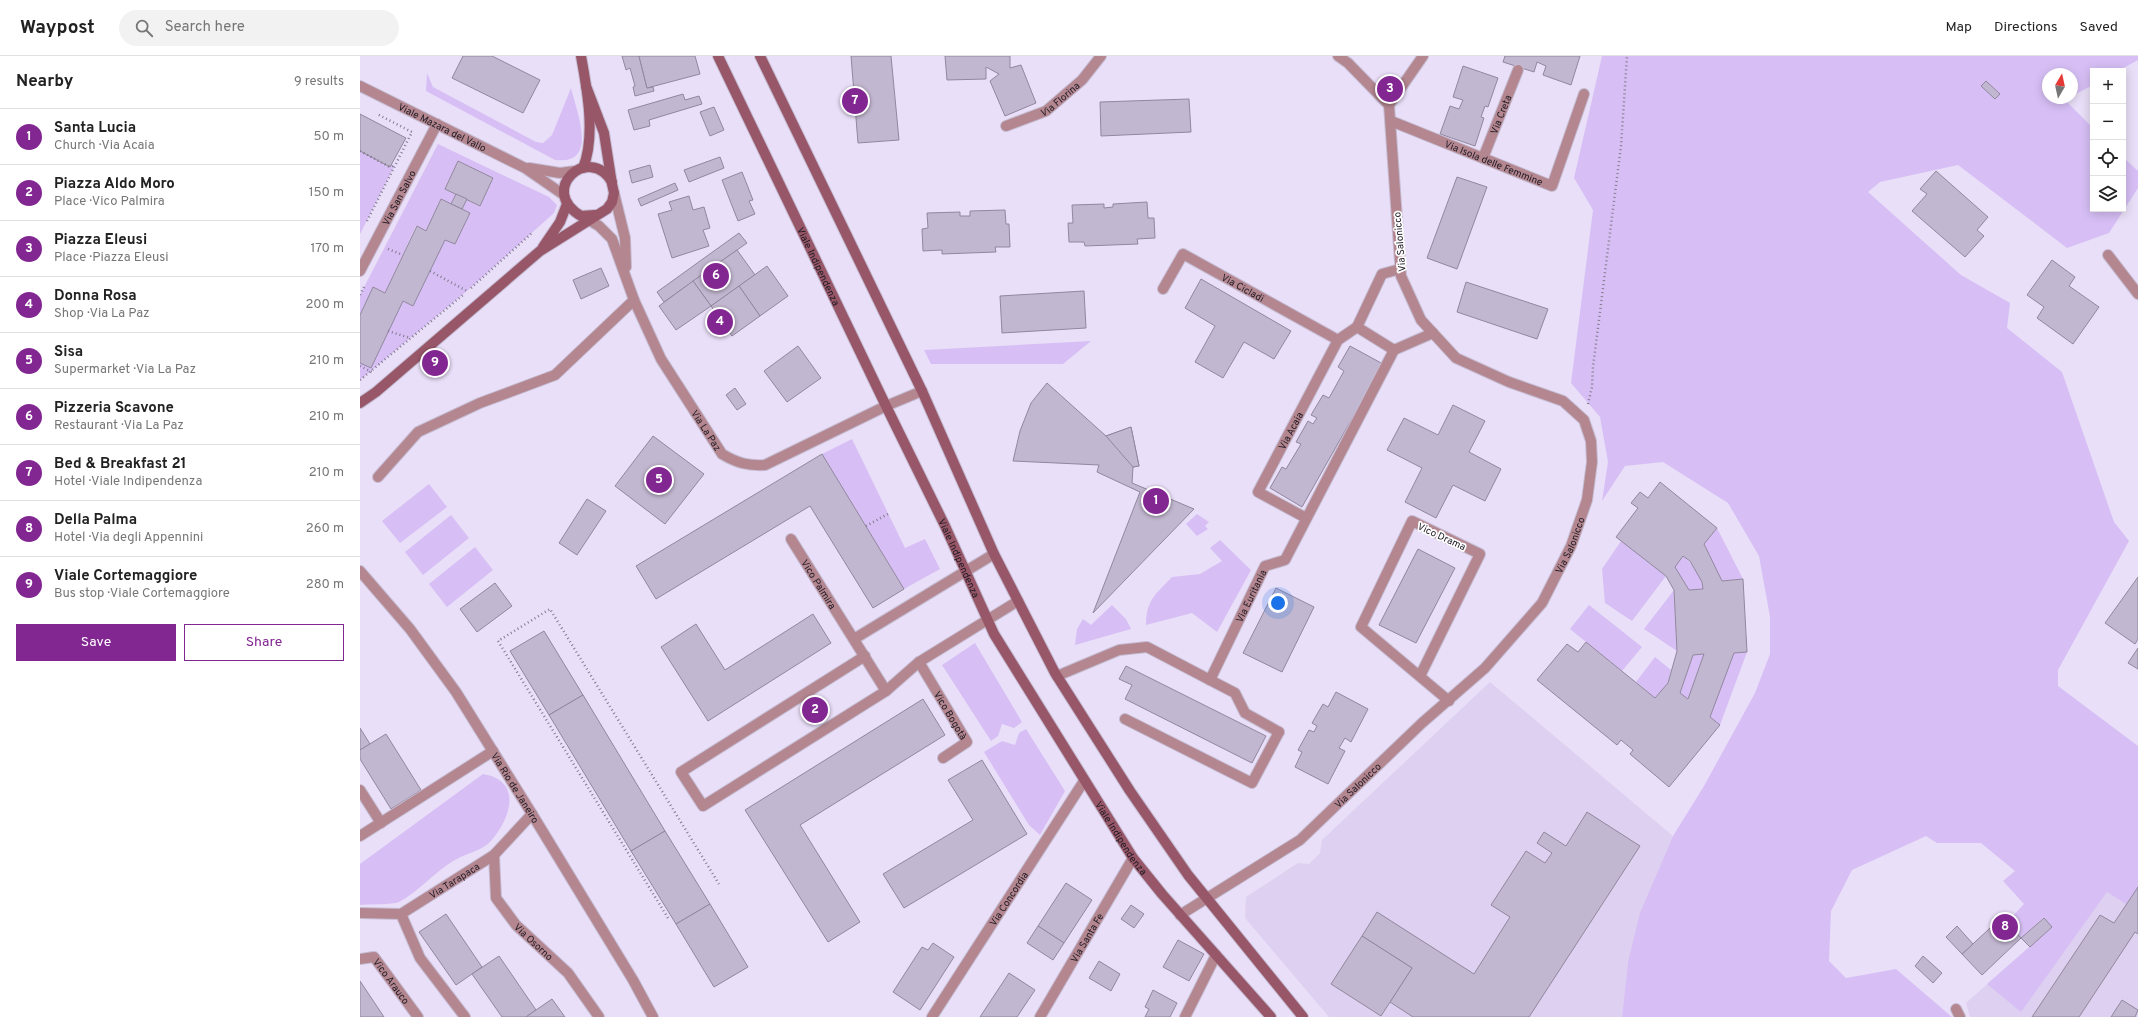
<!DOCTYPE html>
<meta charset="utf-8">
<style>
:root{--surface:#fff;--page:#f2f2f2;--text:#222;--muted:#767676;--line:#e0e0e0;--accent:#822691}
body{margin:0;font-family:Overpass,sans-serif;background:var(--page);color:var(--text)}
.controls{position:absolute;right:12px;top:12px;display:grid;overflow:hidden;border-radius:0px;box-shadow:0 2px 10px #0003}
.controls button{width:36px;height:36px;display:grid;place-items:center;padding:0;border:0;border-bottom:1px solid var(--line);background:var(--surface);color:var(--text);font:20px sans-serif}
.compass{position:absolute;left:1682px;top:12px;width:36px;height:36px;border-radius:50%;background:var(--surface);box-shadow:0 2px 10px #0003;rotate:9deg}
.you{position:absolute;left:918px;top:547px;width:14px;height:14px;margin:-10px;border:3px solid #fff;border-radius:50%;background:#1a73e8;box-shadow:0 0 0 6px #1a73e833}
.badge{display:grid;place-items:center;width:26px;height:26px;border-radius:50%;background:var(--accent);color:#fff;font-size:13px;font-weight:700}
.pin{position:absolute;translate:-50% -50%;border:2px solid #fff;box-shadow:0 1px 4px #0006}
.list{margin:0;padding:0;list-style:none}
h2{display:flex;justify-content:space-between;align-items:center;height:52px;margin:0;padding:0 16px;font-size:17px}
h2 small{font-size:13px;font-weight:400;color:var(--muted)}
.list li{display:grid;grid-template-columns:26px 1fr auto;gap:12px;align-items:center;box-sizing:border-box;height:56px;padding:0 16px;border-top:1px solid var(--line)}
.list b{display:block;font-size:15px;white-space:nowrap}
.list p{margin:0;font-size:13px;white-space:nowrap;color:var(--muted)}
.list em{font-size:13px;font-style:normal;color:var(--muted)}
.actions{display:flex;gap:8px;padding:12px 16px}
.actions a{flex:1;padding:9px 0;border:1px solid var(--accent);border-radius:0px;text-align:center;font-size:14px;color:var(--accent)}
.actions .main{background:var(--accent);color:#fff}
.icon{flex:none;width:22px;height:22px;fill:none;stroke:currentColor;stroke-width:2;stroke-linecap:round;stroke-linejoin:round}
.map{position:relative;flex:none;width:1778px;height:961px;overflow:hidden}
header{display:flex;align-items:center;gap:24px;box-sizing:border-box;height:56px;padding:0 20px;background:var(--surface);border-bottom:1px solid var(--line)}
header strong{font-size:19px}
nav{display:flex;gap:22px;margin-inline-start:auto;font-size:14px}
.search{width:280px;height:36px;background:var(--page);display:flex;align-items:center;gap:10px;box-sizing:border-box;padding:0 14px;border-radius:22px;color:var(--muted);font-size:15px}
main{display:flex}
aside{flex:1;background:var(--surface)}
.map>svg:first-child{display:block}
.built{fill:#ded0f0}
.green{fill:#d7bff5}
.building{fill:#c2b7d0;stroke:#91879e;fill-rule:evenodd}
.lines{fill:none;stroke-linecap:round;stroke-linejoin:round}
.lane-casing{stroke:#c5bcd2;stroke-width:12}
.street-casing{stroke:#c5bcd2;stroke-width:12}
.secondary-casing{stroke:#c5bcd2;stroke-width:12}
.path{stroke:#837c8d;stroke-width:2.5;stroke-dasharray:1 3;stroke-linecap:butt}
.lane{stroke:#b38690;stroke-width:10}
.street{stroke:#b38690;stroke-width:10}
.secondary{stroke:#985769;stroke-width:10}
.labels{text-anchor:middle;stroke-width:3.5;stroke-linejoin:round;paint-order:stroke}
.street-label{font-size:10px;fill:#1f1b24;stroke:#fff}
</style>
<header>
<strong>Waypost</strong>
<div class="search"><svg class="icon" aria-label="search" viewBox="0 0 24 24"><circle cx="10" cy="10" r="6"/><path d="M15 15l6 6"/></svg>Search here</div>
<nav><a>Map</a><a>Directions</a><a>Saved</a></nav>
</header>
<main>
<aside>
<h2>Nearby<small>9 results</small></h2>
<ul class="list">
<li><span class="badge">1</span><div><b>Santa Lucia</b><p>Church · Via Acaia</p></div><em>50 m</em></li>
<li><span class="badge">2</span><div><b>Piazza Aldo Moro</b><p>Place · Vico Palmira</p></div><em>150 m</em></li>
<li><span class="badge">3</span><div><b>Piazza Eleusi</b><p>Place · Piazza Eleusi</p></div><em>170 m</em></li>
<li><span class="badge">4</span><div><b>Donna Rosa</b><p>Shop · Via La Paz</p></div><em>200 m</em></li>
<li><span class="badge">5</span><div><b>Sisa</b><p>Supermarket · Via La Paz</p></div><em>210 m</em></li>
<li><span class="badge">6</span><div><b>Pizzeria Scavone</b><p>Restaurant · Via La Paz</p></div><em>210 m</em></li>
<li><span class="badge">7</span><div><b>Bed &amp; Breakfast 21</b><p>Hotel · Viale Indipendenza</p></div><em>210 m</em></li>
<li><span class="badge">8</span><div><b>Della Palma</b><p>Hotel · Via degli Appennini</p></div><em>260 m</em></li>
<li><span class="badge">9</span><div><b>Viale Cortemaggiore</b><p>Bus stop · Viale Cortemaggiore</p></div><em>280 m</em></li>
</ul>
<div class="actions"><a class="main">Save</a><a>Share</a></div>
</aside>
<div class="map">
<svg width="1778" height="961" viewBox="0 0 1778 961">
<rect width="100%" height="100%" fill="#e9dff8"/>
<!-- built -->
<g class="built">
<polygon points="1130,626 1313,780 1300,811 1268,906 1262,961 969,961 885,862 886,841 938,807 949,808 960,797 962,784"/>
<polygon points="1778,789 1778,961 1610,961 1606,947 1692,871"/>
</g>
<!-- green -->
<g class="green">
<polygon points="1242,0 1778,0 1778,4 1758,15 1733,15 1733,29 1712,40 1712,18 1688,18 1688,42 1709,42 1705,44 1733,72 1733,153 1763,153 1763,101 1778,115 1778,132 1749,177 1707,192 1598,109 1520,126 1508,136 1601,219 1650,247 1647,272 1702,316 1754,466 1769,485 1698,614 1698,630 1778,690 1778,831 1766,848 1747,836 1661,956 1627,928 1692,871 1683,862 1661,882 1647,866 1664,848 1643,825 1655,815 1621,787 1577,787 1566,780 1492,814 1471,855 1469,905 1486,922 1536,913 1592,961 1262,961 1268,906 1280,857 1313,780 1344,730 1395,637 1410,598 1410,561 1399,500 1368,447 1303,406 1265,410 1242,445 1248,406 1240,361 1211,327 1233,154 1214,122"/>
<path d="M67,17l6,14 103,55 7,1 9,-8 19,-47c6,25 28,77 -16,72l-129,-69z"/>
<polygon points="78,88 189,141 197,149 194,157 107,235 0,324 0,307 85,184 95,188 110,157 102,153 107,143 120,149 133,123 98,105 85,133 96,138 91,148 81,143 66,175 56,170 25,237 13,232 0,259 0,239"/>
<polygon points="0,95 30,111 35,109 0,178"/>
<polygon points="731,285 703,308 571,308 564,294"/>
<polygon points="492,383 545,492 565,483 580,513 544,533 462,398"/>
<polygon points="69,428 87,451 40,487 22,465"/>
<polygon points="837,458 849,466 845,470 848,473 837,480 826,468"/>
<polygon points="91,459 109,482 63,519 45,496"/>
<polygon points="1357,472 1383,523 1362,525 1344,488"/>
<path d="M860,484l31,30 -34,62 -25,-19 -46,12c0,-25 10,-31 26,-48l28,-3 22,-13 -12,-13z"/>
<polygon points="1261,485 1306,520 1272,565 1245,547 1242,513"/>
<polygon points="115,491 133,514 87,551 69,528"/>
<path d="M1323,500c10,8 19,21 20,33l-14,1 -14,-23z"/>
<polygon points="1314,534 1317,595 1284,573"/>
<polygon points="752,549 766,563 771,573 715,589 717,573 723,563 731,569"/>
<polygon points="1229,549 1282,591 1262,615 1210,573"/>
<polygon points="615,587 662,666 654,672 642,668 638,680 631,685 582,609"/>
<polygon points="1387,596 1360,669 1350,661 1374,597"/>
<polygon points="1344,598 1328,643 1320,637 1333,599"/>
<polygon points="1295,601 1311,614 1308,627 1295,642 1276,626"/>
<polygon points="666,673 705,735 680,779 669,769 624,696 642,685 655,689 659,677"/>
<path d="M123,718c41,7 27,46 7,68 -7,8 -25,12 -35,18 -20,11 -35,31 -56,42 -7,3 -30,2 -39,3v-41z"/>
</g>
<!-- building -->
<g class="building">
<polygon points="103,0 132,0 180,24 163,57 92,22"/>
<polygon points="262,0 279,0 287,32 293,31 294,35 275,40 273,31 275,30 270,12 266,14"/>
<polygon points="279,0 335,0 340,18 287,32"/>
<polygon points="491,0 531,0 539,84 498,87"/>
<polygon points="585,0 650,0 650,12 661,9 676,47 645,60 630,25 639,18 626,11 626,23 587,24"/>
<polygon points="1145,0 1220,0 1211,29 1183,19 1186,10 1177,6 1174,16 1143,6"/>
<polygon points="1103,10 1138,22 1128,51 1125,50 1121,61 1124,62 1115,90 1080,78 1090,50 1099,53 1103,44 1093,41"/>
<polygon points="1626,25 1640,38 1635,43 1621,30"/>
<polygon points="323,38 325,44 339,40 342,48 289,64 290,70 274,74 268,54"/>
<polygon points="829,43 831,76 741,80 740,46"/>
<polygon points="354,51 364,74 350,80 340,56"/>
<polygon points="0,58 46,82 30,111 0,95"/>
<polygon points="360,101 364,112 329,126 324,114"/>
<polygon points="98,105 133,122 120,150 85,133"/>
<polygon points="290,109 293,121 272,127 269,115"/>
<polygon points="1576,115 1628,161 1617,174 1624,180 1605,201 1552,155 1567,138 1560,133"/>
<polygon points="382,116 393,144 389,145 395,158 378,165 362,124"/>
<polygon points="1097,121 1127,131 1097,213 1067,202"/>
<polygon points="315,127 318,134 281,150 278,143"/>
<polygon points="96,138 107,143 102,153 91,148"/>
<polygon points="329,140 333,154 344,151 350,172 343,174 349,190 312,202 298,158 312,154 309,146"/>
<polygon points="81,143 110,157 95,188 85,184 53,250 43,245 11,312 0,307 0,259 13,231 25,237 57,170 66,175"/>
<polygon points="787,146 788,162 794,162 795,182 777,183 778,188 725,190 724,186 709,186 708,167 713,167 712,149 744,148 744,152 753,151 753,148"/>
<polygon points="645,154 646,168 649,168 650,191 635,191 636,196 582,198 582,194 563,195 562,173 568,172 567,157 600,156 600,160 610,160 610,155"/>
<polygon points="379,177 387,187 304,246 297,236"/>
<polygon points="377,194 395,219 351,250 333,225"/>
<polygon points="1692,204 1715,221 1709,230 1739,251 1713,288 1677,262 1684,251 1667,239"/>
<polygon points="407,210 428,240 400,260 379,230"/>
<polygon points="241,212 249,230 221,243 213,224"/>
<polygon points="841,223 931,275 914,303 884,286 863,322 835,306 855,270 825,252"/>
<polygon points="333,225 351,250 316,274 299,250"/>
<polygon points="1106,226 1188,253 1177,283 1097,256"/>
<polygon points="379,230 400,260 372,280 351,250"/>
<polygon points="724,235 726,272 642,277 640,240"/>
<polygon points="438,290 461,322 427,346 404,315"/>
<polygon points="990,290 1023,308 942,451 910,432 922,411 926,413 941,388 936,386 948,365 953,368 957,362 951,359 963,339 969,342 984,315 978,311"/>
<polygon points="687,327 746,380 771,371 779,410 773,411 772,427 834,453 733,557 780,436 737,416 739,409 653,405 660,375 671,347"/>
<polygon points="375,332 386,348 377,354 366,339"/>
<polygon points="1093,349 1125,365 1109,396 1141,413 1125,445 1093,429 1076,462 1045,446 1062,412 1027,394 1044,362 1078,379"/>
<polygon points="771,371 779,410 773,411 746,380"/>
<polygon points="293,380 344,418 305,468 255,430"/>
<polygon points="462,398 544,533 513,552 450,450 296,543 276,510"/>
<path d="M1300,426l57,46 -13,16 18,37 21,-2 4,73 -13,1 -24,64 10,8 -51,62 -39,-33 3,-4 -12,-10 -4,5 -80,-65 30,-36 11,8 8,-10 69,56 13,-15 9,-32 -3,-61 -8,-14 -50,-39 22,-29 -7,-5 9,-11 8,6zM1323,500l7,5 12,21 1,7 -14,1 -14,-23zM1344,598l-16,45 -8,-6 13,-38z"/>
<polygon points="227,443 246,455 217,499 199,487"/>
<polygon points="1058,493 1095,512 1056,587 1019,569"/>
<polygon points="1778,521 1778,583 1775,588 1745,567"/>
<polygon points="135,527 152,550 117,576 100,553"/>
<polygon points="916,532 954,551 922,616 883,597"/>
<polygon points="453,558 471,587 348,665 301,591 336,568 365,614"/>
<polygon points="184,575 223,639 189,659 150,595"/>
<polygon points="1778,592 1778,613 1768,607"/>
<polygon points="766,610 906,680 892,707 765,643 772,629 759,623"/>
<polygon points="976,636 1008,653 991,686 985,682 979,692 985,695 968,728 935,711 942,696 938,694 949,674 954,676 957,670 952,667 963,648 968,651"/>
<polygon points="223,639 305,775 271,795 189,659"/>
<polygon points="563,643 585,679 440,769 500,866 468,886 385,754"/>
<polygon points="0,672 10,688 0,694"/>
<polygon points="26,678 61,734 31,753 0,703 0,694"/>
<polygon points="622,704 667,778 544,852 523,818 613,764 588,724"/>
<polygon points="1227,756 1280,790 1169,961 1053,961 1030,946 1052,912 1002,880 1017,856 1114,918 1150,861 1131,849 1166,795 1185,807 1192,797 1177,787 1184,776 1206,790"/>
<polygon points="305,775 350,848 316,868 271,795"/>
<polygon points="706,827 732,844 704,887 678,870"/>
<polygon points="1778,831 1778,878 1775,876 1719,961 1672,961 1740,859 1754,867"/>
<polygon points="350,848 388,911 354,931 316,868"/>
<polygon points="771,849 784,858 774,872 761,863"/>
<polygon points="86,858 122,911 96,929 59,876"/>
<polygon points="1642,861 1661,882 1622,919 1602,898"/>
<polygon points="1684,862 1692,871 1670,891 1661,882"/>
<polygon points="678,870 704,887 693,904 667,887"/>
<polygon points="1597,870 1613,888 1602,898 1586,881"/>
<polygon points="1002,880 1052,912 1021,960 971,928"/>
<polygon points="818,884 844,898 829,925 803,911"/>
<polygon points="573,887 594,901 560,954 533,936 562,891 568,894"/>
<polygon points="139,900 176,954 166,961 142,961 112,918"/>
<polygon points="1563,900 1582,917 1573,927 1555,910"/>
<polygon points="739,905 760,918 751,935 729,922"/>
<polygon points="649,917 675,934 657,961 620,961"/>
<polygon points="0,925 24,961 0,961"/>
<polygon points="793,934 817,947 810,961 785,961 789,953 785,951"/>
<polygon points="192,943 205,961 166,961 176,954"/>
<polygon points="1762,944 1778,954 1775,961 1751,961"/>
</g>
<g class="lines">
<!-- lane casing -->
<g class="lane-casing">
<g id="lane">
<polyline points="18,421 58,376 120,347 195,319 274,244"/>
<polyline points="765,663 892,727 919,676"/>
</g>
</g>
<!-- street casing -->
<g class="street-casing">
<g id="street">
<polyline points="978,0 988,7 1029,49 1063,0"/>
<path id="s1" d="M0,30l165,82 39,27"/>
<path id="s2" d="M1031,65l161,65 32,-92"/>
<path id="s3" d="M646,70l40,-15 36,-31 19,-24"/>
<path id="s4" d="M1123,102l35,-88"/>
<polyline points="169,112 200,117 215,115"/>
<polyline points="254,137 265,182 266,211"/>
<path id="s5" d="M224,161l15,9 13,13 22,61 27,59 61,95c15,9 26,12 43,11l121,-59 36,-15"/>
<polyline points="1748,199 1778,238"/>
<path id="s6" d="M0,215l77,-147"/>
<path id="s7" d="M803,233l20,-35 155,86"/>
<polyline points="1034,294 997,271 1022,218 1040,213"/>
<path id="s8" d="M946,462l-48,-26 80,-152 19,-13"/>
<path id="s9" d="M431,483l95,152"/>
<path id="s10" d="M0,515l50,58 46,63 76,122 101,166 20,37"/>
<polyline points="494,583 634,498"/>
<polyline points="505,600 321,716 343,750 526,635 559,606 658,545"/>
<path id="s11" d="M559,606l48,80 -24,16"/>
<path id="s12" d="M697,620l62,-26 28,-3 63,33 55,-114 20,-6 109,-210 39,-17"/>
<polyline points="1060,620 1120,498 1052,465 1001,571 1089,645"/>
<polyline points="850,624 875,637 885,657 919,676"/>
<polyline points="0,734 21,767"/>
<polyline points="0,780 133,695"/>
<path id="s13" d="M134,799l2,43 20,27 52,48 31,44"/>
<path id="s14" d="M0,857l41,1 93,-59 38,-41"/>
<polyline points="41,858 60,902 105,961"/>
<path id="s15" d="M820,859l120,-75 122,-117 63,-55 57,-65 29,-57 16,-46 5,-38 -1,-21 -7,-21 -21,-19 -54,-19 -53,-24 -35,-38 -20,-44 -12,-171"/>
<path id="s16" d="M0,903l14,-2 44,60"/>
<polyline points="1596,953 1600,961"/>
<path id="s17" d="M572,961l152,-236"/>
<path id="s18" d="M680,961l93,-159"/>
<polyline points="825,961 856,899"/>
</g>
</g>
<!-- secondary casing -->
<g class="secondary-casing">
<g id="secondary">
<path d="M221,0c6,33 15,80 2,112"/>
<path id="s19" d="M358,0l168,350 59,120 49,108 139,224 29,36 109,123"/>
<polyline points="400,0 562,335 634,498 695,617 770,735 828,819 943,961"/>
<path d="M235,159l-14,1c-44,-26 8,-73 31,-34"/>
<polyline points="183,191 200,166 207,148"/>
<polyline points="0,347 16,336 180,195 247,153 252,146 254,137 252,128 244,77 226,30"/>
</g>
</g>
<!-- path -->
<g class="path">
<polyline points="0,95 30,111 34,109"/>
<polyline points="7,165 52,76 17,58"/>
<polyline points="28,193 43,199"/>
<polyline points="70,215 107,235"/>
<polyline points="111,232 173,176"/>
<polyline points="0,239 5,229"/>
<polyline points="28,275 50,282"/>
<polyline points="0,310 12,316"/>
<polyline points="0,324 103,239"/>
<polyline points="1228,348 1232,331 1233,311 1261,90 1267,0"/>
<polyline points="506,470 528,458"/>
<polyline points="308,862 138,585 190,553 359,828"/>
</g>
<!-- lane -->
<use href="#lane" class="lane"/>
<!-- street -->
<use href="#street" class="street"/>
<!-- secondary -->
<use href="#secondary" class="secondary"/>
</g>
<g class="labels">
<!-- street labels -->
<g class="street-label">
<text dy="4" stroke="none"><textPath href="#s3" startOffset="61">Via Florina</textPath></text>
<text dy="4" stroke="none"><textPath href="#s4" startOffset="47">Via Creta</textPath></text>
<text dy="4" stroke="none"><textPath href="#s1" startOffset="92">Viale Mazara del Vallo</textPath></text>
<text dy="4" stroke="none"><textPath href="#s2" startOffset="111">Via Isola delle Femmine</textPath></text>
<text dy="4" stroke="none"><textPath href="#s6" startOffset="83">Via San Salvo</textPath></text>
<text transform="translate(1039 186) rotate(-95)" y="4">Via Salonicco</text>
<text dy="4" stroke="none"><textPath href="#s19" startOffset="233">Viale Indipendenza</textPath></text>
<text dy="4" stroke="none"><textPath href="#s7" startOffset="109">Via Cicladi</textPath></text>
<text dy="4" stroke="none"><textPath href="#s5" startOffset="250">Via La Paz</textPath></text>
<text dy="4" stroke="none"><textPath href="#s8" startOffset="124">Via Acaia</textPath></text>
<text transform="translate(1082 480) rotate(25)" y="4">Vico Drama</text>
<text dy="4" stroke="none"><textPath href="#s15" startOffset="545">Via Salonicco</textPath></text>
<text dy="4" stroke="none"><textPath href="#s19" startOffset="557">Viale Indipendenza</textPath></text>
<text dy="4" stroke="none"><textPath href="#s9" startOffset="53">Vico Palmira</textPath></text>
<text dy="4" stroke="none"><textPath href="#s12" startOffset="260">Via Euritania</textPath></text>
<text dy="4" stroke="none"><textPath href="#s11" startOffset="62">Vico Bogotà</textPath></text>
<text dy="4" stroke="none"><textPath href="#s15" startOffset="221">Via Salonicco</textPath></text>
<text dy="4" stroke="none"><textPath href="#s10" startOffset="267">Via Rio de Janeiro</textPath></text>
<text dy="4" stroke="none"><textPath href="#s19" startOffset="881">Viale Indipendenza</textPath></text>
<text dy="4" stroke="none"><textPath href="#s14" startOffset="104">Via Tarapaca</textPath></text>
<text dy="4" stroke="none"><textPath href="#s17" startOffset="141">Via Concordia</textPath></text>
<text dy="4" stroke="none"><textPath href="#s18" startOffset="92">Via Santa Fe</textPath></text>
<text dy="4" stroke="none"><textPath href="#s13" startOffset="101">Via Osorno</textPath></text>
<text dy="4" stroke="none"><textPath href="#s16" startOffset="44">Vico Arauco</textPath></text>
</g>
</g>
</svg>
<div class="controls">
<button>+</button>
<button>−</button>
<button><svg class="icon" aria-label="locate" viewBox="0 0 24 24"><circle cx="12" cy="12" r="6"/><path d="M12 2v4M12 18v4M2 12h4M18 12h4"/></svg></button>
<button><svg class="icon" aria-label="layers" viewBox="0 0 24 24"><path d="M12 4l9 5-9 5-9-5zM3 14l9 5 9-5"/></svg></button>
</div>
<svg class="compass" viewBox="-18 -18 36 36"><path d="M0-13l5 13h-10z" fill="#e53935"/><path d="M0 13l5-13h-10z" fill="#767676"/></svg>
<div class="you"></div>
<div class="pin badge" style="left:796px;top:445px">1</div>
<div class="pin badge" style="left:455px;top:654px">2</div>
<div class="pin badge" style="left:1030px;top:33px">3</div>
<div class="pin badge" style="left:360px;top:266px">4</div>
<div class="pin badge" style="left:299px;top:424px">5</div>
<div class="pin badge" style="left:356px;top:220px">6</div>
<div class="pin badge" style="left:495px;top:45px">7</div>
<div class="pin badge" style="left:1645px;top:871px">8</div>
<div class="pin badge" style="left:75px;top:307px">9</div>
</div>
</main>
